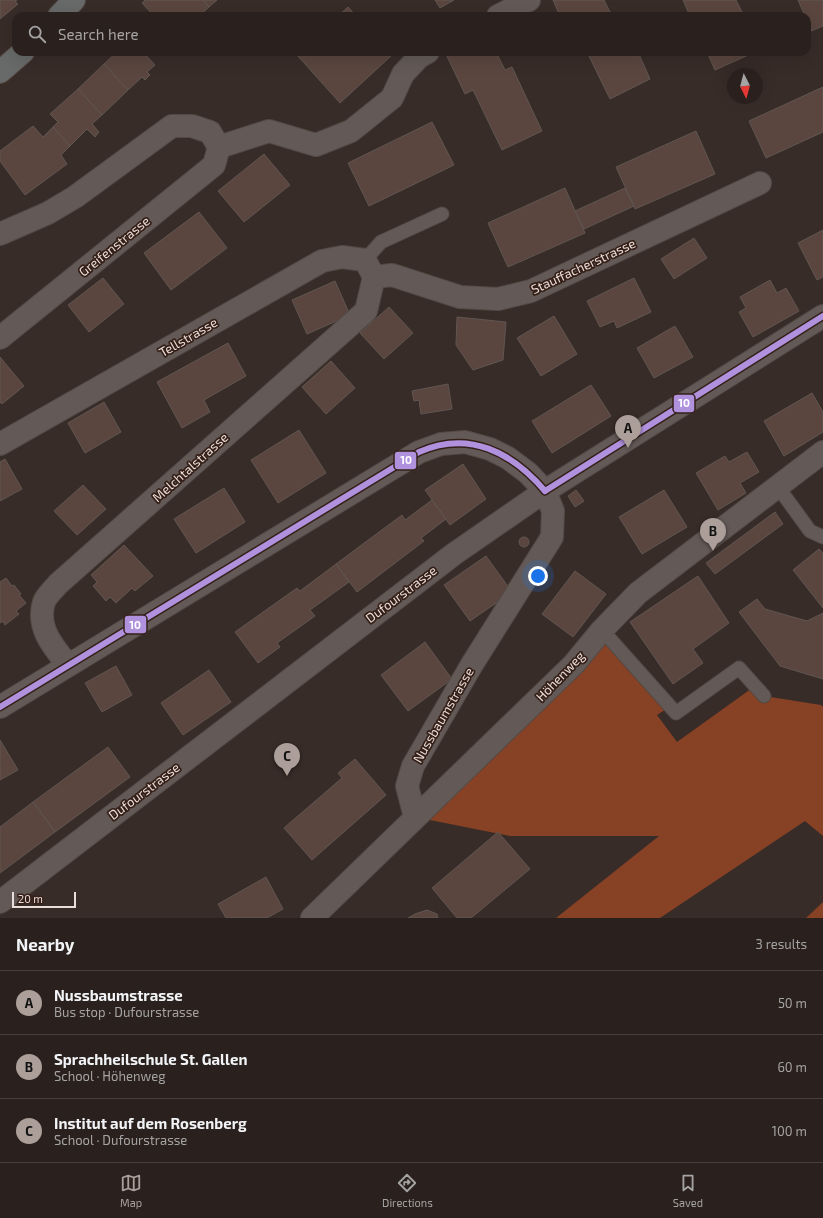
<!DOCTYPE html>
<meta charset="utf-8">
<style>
:root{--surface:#2a211e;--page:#362e2b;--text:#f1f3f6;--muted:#a5a3a4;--line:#463e3c;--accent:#ac9f9a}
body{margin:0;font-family:"Exo 2",sans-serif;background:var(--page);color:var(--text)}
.compass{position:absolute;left:727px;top:68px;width:36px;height:36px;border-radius:50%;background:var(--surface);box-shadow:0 4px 16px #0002;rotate:174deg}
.scale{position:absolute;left:12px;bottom:10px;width:64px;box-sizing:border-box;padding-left:4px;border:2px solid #ebddd8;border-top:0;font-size:11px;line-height:14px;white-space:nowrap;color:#ebddd8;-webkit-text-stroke:3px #342018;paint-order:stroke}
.you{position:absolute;left:538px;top:576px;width:14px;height:14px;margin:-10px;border:3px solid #fff;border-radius:50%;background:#1a73e8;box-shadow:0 0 0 6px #1a73e833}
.badge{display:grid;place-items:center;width:26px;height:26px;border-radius:50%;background:var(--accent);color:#111;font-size:13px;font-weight:700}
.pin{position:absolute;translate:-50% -33px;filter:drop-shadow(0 1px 2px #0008)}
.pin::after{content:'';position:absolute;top:21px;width:14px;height:12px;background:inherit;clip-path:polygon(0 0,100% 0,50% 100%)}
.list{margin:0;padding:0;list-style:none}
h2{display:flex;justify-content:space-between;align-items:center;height:52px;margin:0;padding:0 16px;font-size:17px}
h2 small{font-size:13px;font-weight:400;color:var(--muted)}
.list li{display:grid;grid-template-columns:26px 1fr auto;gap:12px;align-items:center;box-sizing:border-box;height:64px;padding:0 16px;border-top:1px solid var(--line)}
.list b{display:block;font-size:15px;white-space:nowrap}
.list p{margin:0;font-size:13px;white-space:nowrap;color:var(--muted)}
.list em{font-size:13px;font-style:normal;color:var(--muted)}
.icon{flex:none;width:22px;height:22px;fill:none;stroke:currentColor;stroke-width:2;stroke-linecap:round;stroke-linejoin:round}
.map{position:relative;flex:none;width:823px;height:918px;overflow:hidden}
.search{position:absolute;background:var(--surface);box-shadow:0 4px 16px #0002;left:12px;right:12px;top:12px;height:44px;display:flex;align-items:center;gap:10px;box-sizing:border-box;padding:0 14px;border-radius:12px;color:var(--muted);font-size:15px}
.sheet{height:244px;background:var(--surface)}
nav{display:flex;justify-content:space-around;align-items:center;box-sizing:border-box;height:56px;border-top:1px solid var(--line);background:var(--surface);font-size:11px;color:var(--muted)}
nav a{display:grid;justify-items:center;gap:2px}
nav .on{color:var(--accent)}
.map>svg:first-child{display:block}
.forest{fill:#874125}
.building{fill:#5a463f;stroke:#605652}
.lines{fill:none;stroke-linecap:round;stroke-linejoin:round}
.lane-casing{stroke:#544a45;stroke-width:15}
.street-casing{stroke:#544a45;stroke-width:24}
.primary-casing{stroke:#544a45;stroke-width:24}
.lane{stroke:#635a57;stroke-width:13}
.street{stroke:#635a57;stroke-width:22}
.primary{stroke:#686a6a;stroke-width:22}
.bus-1-casing{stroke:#342018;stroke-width:9}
.bus-1{stroke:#b091de;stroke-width:6}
.labels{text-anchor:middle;stroke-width:3.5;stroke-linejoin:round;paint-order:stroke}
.street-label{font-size:13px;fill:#ebddd8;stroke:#342018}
.line-badge{stroke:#342018;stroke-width:1.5}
.badge-label{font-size:11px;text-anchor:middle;font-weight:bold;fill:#fff}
</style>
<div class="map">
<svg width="823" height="918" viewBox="0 0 823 918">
<rect width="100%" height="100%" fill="#382c28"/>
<!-- forest -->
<g class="forest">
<polygon points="602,630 671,706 657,715 677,742 755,686 764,696 821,705 823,707 823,836 805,821 660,918 556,918 659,836 510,836 415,817"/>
<polygon points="823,902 823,918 806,918"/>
</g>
<!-- building -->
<g class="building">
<polygon points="0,0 17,0 15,1 18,4 0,19"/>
<polygon points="145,0 203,0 209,7 199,16 154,16 142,3"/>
<polygon points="203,0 217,0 209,7"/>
<polygon points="435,0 454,0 440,8"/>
<polygon points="553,0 604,0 612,16 560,16"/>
<polygon points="683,0 736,0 744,16 690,16"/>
<polygon points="798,0 823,0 823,26 811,31 807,21 807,16 805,16"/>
<polygon points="348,7 356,16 338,16"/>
<polygon points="117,52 143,52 155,65 147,72 150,75 145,80 142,77 128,90 104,64"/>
<polygon points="298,52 389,52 392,55 340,103 296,54"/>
<polygon points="445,52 496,52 505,70 512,67 542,131 502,150 473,90 465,94"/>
<polygon points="587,52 638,52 650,79 610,99"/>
<polygon points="707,52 755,52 715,70"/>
<polygon points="104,64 128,90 102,115 78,89"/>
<polygon points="823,87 823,132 766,158 749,121"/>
<polygon points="78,89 102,115 92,124 99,132 95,137 87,129 70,146 53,127 58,122 50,114"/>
<polygon points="432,122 454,165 369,206 348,163"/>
<polygon points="33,126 43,137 53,127 70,146 61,155 67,164 25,195 0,161 0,151"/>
<polygon points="696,131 715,174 635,209 616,167"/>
<polygon points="264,154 290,185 244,222 218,191"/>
<polygon points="565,188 585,233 508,267 488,223"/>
<polygon points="625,188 634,206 584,229 575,211"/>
<polygon points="199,212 227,248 171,290 144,253"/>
<polygon points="823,230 823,277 817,280 798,243"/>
<polygon points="694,238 707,258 674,279 661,259"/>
<polygon points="103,278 124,304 89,332 68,305"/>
<polygon points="634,278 651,312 617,328 614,321 600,327 587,301"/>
<polygon points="770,280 777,293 786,288 799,311 753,337 739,312 746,308 740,297"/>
<polygon points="335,281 350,315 307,334 292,300"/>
<polygon points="389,307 413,333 384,359 360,333"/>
<polygon points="554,316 577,354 541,376 517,338"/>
<polygon points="457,317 506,322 503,360 473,370 456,345"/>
<polygon points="675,326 693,357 654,378 637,348"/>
<polygon points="228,343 246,376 204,400 210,412 182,428 157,382"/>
<polygon points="0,357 24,386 2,404 1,402 0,403"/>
<polygon points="331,361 355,388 326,414 302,387"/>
<polygon points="448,384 452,409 421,414 419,400 414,401 412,391"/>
<polygon points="591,385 611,416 552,453 532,421"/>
<polygon points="812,393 823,412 823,432 784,456 764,421"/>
<polygon points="104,402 121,432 85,453 68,423"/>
<polygon points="299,430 326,473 278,503 251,460"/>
<polygon points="747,452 759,472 740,483 746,493 718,510 696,473 725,456 729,462"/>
<polygon points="5,459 22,489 0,501 0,462"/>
<polygon points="463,464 486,499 450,525 425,490"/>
<polygon points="83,485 106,509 77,535 54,511"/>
<polygon points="224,488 245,522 196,553 174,519"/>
<polygon points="576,490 584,501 575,507 568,496"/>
<polygon points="664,490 687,527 642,554 619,517"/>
<polygon points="432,500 446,519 421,538 424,541 357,592 336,564 402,515 405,520"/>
<polygon points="775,512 783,524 715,574 706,563"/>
<circle cx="524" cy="542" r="5"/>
<polygon points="124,545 153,576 135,591 132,588 116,603 110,597 106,601 93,586 97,582 91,575"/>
<polygon points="819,549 823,553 823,608 793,570"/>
<polygon points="486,556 512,592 470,621 444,585"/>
<polygon points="336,564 349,582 310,610 315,616 277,643 280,647 258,663 235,632 297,588 300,591"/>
<polygon points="575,571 606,594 573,637 542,614"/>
<polygon points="698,576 729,623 693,649 703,663 673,684 630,622"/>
<polygon points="6,578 12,586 14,585 21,594 19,595 26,603 16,611 19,614 5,625 3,621 0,623 0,582"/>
<polygon points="757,599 765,609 807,621 823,613 823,679 780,666 739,612"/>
<polygon points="425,642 452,679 408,711 381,675"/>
<polygon points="116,666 132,695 102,712 85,683"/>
<polygon points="209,670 231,702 183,735 161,703"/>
<polygon points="0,740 18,770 0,780"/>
<polygon points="108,747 130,777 55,832 33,802"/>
<polygon points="355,759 386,795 312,860 284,828 342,778 338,773"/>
<polygon points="33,802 55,832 0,873 0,827"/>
<polygon points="498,832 530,869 471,918 457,918 432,888"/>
<polygon points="266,877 283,909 267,918 226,918 218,904"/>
<polygon points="427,910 437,914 438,918 408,918 415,914"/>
</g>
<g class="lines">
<!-- lane casing -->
<g class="lane-casing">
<g id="lane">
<polyline points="365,260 381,242 442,214"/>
<polyline points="778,487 810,531 823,537"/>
<polyline points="602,630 676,713 739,668 764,696"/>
</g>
</g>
<!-- street casing -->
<g class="street-casing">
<g id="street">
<polyline points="498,16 529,0"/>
<polyline points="219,147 269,131 316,145 351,131 392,98 403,74 419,57 428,52"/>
<polyline points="0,234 48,213 75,197 172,126 192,126 210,132 219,147 214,165 0,338"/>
<polyline points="374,277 392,275 460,297 498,299 531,291 760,183"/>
<polyline points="0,444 322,261 342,257 365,260 374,277"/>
<path d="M68,665c-15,-18 -32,-38 -24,-63 2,-6 10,-13 14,-18l308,-273 8,-34"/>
<polyline points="0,707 419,452 441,444 465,442 490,449 508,458 528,473 545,491 553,511 552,537 471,666 413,766 407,786 415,817"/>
<polyline points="0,902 454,554 545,491 823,316"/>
<polyline points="312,918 574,664 602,630 638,593 823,452"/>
</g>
</g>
<!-- primary casing -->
<g class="primary-casing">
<g id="primary">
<polyline points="59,16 74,0"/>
<polyline points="0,72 23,52"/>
</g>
</g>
<!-- lane -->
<use href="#lane" class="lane"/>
<!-- street -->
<use href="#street" class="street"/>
<!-- primary -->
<use href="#primary" class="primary"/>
<!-- bus-1 casing -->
<g class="bus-1-casing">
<g id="bus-1">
<polyline points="545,491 823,316"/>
<path d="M0,707l419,-255c50,-22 93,0 126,39"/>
</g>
</g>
<!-- bus-1 -->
<use href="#bus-1" class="bus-1"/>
</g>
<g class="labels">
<!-- street labels -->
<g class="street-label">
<text transform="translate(114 246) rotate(-39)" y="5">Greifenstrasse</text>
<text transform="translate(583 266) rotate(-25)" y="5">Stauffacherstrasse</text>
<text transform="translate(188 337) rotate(-30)" y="5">Tellstrasse</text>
<text transform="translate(190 467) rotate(-42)" y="5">Melchtalstrasse</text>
<text transform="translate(401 594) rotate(-37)" y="5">Dufourstrasse</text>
<text transform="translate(560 676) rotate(-46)" y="5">Höhenweg</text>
<text transform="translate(443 715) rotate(-60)" y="5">Nussbaumstrasse</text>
<text transform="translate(144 791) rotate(-37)" y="5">Dufourstrasse</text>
</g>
</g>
<g class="line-badge">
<rect x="673" y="394" width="22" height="19" rx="4" fill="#b091de"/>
<rect x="394" y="451" width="23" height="19" rx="4" fill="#b091de"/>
<rect x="124" y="615" width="23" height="19" rx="4" fill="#b091de"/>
</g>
<g class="badge-label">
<text x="684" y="407">10</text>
<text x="406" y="464">10</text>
<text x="135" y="629">10</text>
</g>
</svg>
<svg class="compass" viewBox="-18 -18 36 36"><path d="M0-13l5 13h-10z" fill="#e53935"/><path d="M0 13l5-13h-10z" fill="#a5a3a4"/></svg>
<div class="scale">20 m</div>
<div class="you"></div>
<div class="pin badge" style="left:628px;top:448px">A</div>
<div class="pin badge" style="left:713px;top:551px">B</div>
<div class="pin badge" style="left:287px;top:776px">C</div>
<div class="search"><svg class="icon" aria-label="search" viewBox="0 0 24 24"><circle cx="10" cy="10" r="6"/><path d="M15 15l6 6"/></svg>Search here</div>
</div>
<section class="sheet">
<h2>Nearby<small>3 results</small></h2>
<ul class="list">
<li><span class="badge">A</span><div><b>Nussbaumstrasse</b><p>Bus stop · Dufourstrasse</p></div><em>50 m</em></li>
<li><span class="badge">B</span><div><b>Sprachheilschule St. Gallen</b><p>School · Höhenweg</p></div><em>60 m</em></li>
<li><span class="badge">C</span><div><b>Institut auf dem Rosenberg</b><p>School · Dufourstrasse</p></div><em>100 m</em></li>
</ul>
</section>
<nav>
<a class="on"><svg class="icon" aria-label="map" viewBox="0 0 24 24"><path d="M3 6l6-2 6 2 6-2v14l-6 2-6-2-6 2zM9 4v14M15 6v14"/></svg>Map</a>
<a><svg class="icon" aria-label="directions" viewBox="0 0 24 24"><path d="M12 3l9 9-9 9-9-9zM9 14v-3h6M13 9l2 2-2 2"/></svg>Directions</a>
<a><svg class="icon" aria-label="saved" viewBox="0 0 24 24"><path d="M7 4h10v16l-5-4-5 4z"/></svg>Saved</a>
</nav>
